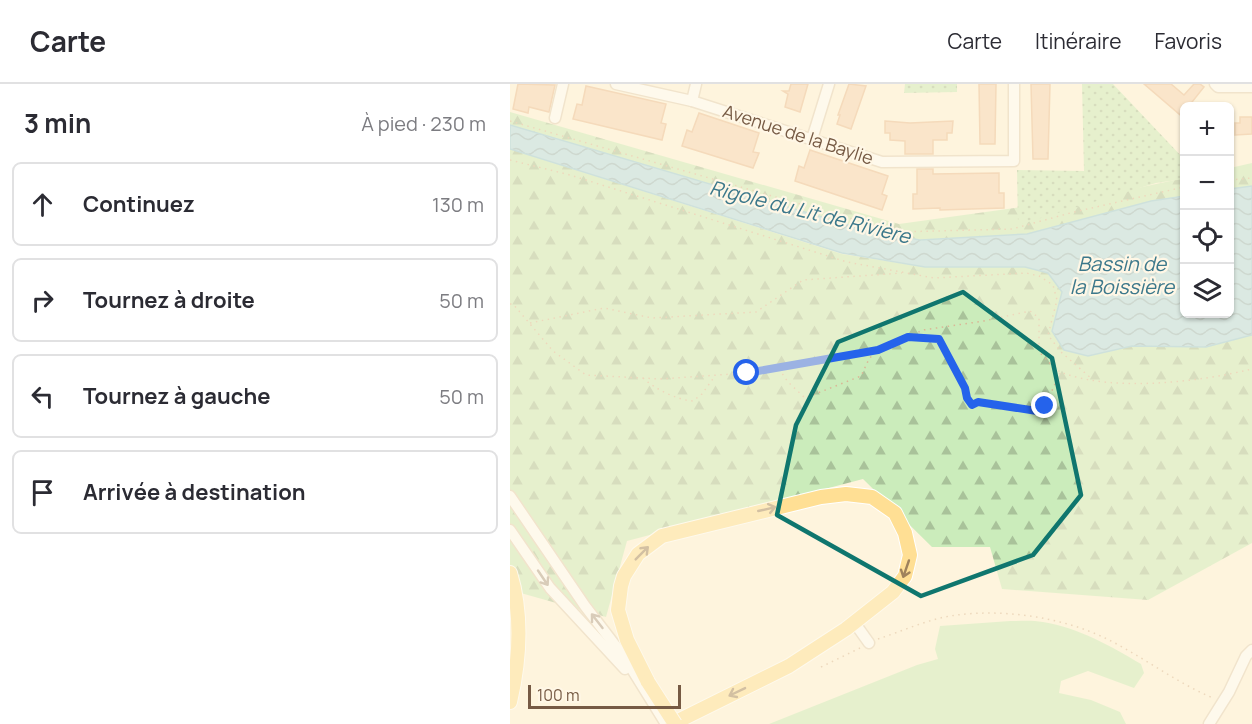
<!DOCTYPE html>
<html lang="fr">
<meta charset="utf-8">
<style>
:root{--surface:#fff;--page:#f2f2f3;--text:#2b2b33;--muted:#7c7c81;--line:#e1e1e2}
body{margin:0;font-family:Manrope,sans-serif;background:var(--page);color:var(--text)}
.controls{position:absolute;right:18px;top:18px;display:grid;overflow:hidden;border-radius:9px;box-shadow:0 2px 4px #0004}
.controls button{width:54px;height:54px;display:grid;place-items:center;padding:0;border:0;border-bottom:2px solid var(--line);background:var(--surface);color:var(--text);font:30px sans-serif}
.scale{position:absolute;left:18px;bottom:15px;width:153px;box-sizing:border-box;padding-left:6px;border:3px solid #765a44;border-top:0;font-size:16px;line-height:21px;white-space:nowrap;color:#765a44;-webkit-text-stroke:4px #fff7e6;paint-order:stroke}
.stop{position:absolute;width:18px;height:18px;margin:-14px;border:4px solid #2563eb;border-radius:50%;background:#fff}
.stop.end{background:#2563eb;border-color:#fff;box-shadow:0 2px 6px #0008}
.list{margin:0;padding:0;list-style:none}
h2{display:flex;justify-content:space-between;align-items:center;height:78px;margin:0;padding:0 24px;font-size:26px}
h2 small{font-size:20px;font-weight:400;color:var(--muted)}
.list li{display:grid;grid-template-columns:39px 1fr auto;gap:18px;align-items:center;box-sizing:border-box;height:84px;margin:0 12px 12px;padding:0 12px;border:2px solid var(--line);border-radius:9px}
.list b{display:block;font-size:22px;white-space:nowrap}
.list em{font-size:20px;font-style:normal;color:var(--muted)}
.icon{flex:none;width:33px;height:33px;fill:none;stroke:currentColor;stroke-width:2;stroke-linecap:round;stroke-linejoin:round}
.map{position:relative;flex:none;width:742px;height:640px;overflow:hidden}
header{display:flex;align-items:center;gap:36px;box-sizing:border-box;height:84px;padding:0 30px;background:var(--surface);border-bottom:2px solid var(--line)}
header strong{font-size:28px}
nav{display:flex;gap:33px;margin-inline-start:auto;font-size:21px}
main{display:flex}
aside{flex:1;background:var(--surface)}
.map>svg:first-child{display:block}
.grass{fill:#cbecbb}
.forest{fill:url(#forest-firs)}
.park{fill:url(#park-dots)}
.water{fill:url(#water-waves);stroke:#96cbdb;stroke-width:1.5}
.building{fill:#f6d3b3;stroke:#eaba92;stroke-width:1.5}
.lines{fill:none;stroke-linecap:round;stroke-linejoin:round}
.minor-casing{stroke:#e3d0b9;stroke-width:13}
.major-casing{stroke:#fff;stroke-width:16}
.path{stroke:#dab696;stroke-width:1.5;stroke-dasharray:1.5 4.5;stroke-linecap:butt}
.minor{stroke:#fff;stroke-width:10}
.major{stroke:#ffdf94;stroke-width:14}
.major-bridge-casing{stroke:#fff;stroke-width:16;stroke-linecap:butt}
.major-bridge{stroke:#ffdf94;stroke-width:14}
.oneway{stroke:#9f825c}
.oneway2{stroke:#ad9c8f}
.route{stroke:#2563eb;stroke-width:8}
.marked{fill:none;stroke:#0f766e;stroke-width:4.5;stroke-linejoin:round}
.labels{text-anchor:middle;stroke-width:4.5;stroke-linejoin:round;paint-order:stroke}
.street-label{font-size:18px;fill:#765a44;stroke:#fff7e6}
.water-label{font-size:20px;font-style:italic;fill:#3c788b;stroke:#fff7e6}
</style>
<header>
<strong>Carte</strong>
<nav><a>Carte</a><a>Itinéraire</a><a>Favoris</a></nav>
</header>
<main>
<aside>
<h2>3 min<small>À pied · 230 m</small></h2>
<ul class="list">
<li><svg class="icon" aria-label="ahead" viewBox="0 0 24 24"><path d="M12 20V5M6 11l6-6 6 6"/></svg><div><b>Continuez</b></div><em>130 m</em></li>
<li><svg class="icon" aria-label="right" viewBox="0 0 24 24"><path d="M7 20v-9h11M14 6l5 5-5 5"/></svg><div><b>Tournez à droite</b></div><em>50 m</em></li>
<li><svg class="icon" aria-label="left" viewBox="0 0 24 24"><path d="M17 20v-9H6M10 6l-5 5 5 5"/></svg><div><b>Tournez à gauche</b></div><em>50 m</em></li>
<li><svg class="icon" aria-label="arrive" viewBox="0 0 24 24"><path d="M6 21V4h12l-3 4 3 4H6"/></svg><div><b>Arrivée à destination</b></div></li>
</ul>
</aside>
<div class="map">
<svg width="742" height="640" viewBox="0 0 742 640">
<defs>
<pattern id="forest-firs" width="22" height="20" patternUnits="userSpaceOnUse" patternTransform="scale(1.5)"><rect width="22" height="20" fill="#cbecbb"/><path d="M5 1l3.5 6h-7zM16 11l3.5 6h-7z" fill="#a9c29a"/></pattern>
<pattern id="park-dots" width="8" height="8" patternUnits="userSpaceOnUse" patternTransform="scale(1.5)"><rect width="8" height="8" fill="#cbecbb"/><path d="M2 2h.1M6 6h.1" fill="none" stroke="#a9c29a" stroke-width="1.8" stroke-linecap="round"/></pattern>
<pattern id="water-waves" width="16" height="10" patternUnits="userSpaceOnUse" patternTransform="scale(1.5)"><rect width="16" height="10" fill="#b1dce9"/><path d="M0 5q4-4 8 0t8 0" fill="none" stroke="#95b5be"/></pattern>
</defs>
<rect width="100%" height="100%" fill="#fef4dd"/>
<!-- grass -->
<path class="grass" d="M500,537c11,0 22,-1 33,1 36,6 68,24 98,42l3,9 -10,15 -46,-17 -27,10 -2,12 32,7 29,12 6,12h-357l148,-59 21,-6 -3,-10 5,-23z"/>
<!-- forest -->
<g class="forest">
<polygon points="0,28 389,140 590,112 674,94 674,112 641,117 517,150 410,156 359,147 2,43 0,41"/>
<polygon points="0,65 332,170 415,183 515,183 538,189 552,208 542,247 554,266 578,272 622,262 696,263 742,251 742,459 638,516 492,505 480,463 422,463 353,395 117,457 96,533 0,506"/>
<polygon points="742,79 742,102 720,105 720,84"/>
</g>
<!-- park -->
<g class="park">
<polygon points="395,0 447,0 447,8 394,9"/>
<polygon points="572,0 603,0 674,75 674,95 646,99 508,141 507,86 574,87"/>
</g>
<!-- water -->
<polygon class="water" points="0,41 359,147 410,156 517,150 641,117 674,112 674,230 720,230 720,105 742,102 742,251 696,263 622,262 578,272 554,266 542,247 552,208 538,189 515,183 415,183 332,169 0,65"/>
<!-- building -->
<g class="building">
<polygon points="8,0 45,1 39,28 19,23 18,29 3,25"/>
<polygon points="281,0 298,0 290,28 275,23 278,10 273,7 279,7"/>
<polygon points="339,0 356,2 341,45 327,40 330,31 328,31"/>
<polygon points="469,0 486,0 485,60 470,60"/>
<polygon points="521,0 540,0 538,75 523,75"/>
<polygon points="634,0 661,0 674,11 684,0 690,0 694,3 682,18 688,22 675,22 675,35"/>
<polygon points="76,2 156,20 151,39 156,40 152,56 63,35 67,20 72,21"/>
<polygon points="189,29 249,49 243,68 249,69 243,84 172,62 177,46 182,48"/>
<polygon points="730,33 742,33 742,50 725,51 725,39 730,39"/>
<polygon points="375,37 400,39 443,37 442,49 437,49 437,56 423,56 423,70 395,70 395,57 380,56 380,49 375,49"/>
<polygon points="300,66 378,92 372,110 377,112 372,126 285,97 289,82 294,84"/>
<polygon points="407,85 423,85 423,90 489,89 489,109 494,109 494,124 430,126 430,124 403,125 403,110 407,110"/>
</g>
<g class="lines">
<!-- minor casing -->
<g class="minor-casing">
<g id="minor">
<polyline points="106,0 182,17 372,78 504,77 504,0"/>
<polyline points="705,0 708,3 742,3"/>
<polyline points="182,17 186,0"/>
<polyline points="45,34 53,0"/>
<polyline points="302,55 319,0"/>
<polyline points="0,412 75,522 117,577 156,640"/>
<polyline points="0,446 40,504 115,585"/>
<polyline points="344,538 359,559"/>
<polyline points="699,640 719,608 736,572 742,566"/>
</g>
</g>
<!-- major casing -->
<g class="major-casing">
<g id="major">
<path d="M0,489c13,43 10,86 0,129"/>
<polyline points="138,598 117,556 108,526 111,502 114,492 128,470 152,452 311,413 336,410 362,413 385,429 395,449 400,471 395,492 383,508 336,545 279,582 162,640"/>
</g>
</g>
<!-- path -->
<g class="path">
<polyline points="0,37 388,148 502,145 564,128 674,103"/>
<polyline points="0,76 60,91 337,178 424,194 516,189 529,192 543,201 547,216 538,251 551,268 582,295"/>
<polyline points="720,96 742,94"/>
<path d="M0,220h3l40,47 33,24 74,4 87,-6 131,-23 45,-20 61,-9 46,-10 9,7v34c7,6 15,18 24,21 52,19 136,9 189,-4"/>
<polyline points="20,239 94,224 142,234 246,228 293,196 392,189"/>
<polyline points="398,253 429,255 455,304 457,314 462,321 468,318 527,327 535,322 550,289"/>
<polyline points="269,285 278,298 295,314 351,292 359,275 367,266"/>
<path d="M133,294c12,11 34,22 50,23l9,-7 13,-18"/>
<path d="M368,555c25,-8 52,-21 79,-24 47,-6 104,2 148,23 37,18 70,44 108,60"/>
<polyline points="311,583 350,564"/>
</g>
<!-- minor -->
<use href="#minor" class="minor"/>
<!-- major -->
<use href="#major" class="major"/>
<!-- major-bridge casing -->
<g class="major-bridge-casing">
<polyline id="major-bridge" points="138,598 165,640"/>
</g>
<!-- major-bridge -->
<use href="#major-bridge" class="major-bridge"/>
</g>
<!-- one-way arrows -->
<defs><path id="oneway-shaft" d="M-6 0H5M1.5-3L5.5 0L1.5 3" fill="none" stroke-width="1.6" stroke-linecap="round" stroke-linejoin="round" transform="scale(1.5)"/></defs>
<g class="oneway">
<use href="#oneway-shaft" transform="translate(257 425) rotate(-13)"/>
<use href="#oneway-shaft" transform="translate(132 469) rotate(-45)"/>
<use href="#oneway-shaft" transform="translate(396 485) rotate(109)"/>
<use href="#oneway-shaft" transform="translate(227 608) rotate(154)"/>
</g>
<g class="oneway2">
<use href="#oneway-shaft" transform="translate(33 494) rotate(56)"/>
<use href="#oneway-shaft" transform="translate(87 537) rotate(-128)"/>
</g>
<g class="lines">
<!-- route -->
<polyline class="route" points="237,289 368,266 398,253 429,255 455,304 457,314 462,321 468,318 527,327 535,322"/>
</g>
<!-- marked area -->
<path d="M0 0H742V640H0ZM453,208l89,66 29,137 -48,60 -112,41 -144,-81 19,-90 42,-83z" fill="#fef4dd" fill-opacity=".55" fill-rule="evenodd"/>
<path class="marked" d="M453,208l89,66 29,137 -48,60 -112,41 -144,-81 19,-90 42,-83z"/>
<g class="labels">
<!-- street labels -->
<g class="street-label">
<text transform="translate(288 51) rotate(18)" y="6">Avenue de la Baylie</text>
</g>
<!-- water labels -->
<g class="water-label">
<text transform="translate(300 128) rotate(14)" y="7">Rigole du Lit de Rivière</text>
<text x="612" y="187">Bassin de<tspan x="612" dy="23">la Boissière</tspan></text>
</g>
</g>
</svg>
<div class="controls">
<button>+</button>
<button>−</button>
<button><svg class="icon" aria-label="locate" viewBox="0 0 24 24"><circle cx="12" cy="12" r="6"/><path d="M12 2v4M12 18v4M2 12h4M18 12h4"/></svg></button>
<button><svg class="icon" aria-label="layers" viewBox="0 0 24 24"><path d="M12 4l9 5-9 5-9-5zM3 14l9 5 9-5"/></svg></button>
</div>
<div class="scale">100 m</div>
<div class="stop" style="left:237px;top:289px"></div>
<div class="stop end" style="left:535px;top:322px"></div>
</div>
</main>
